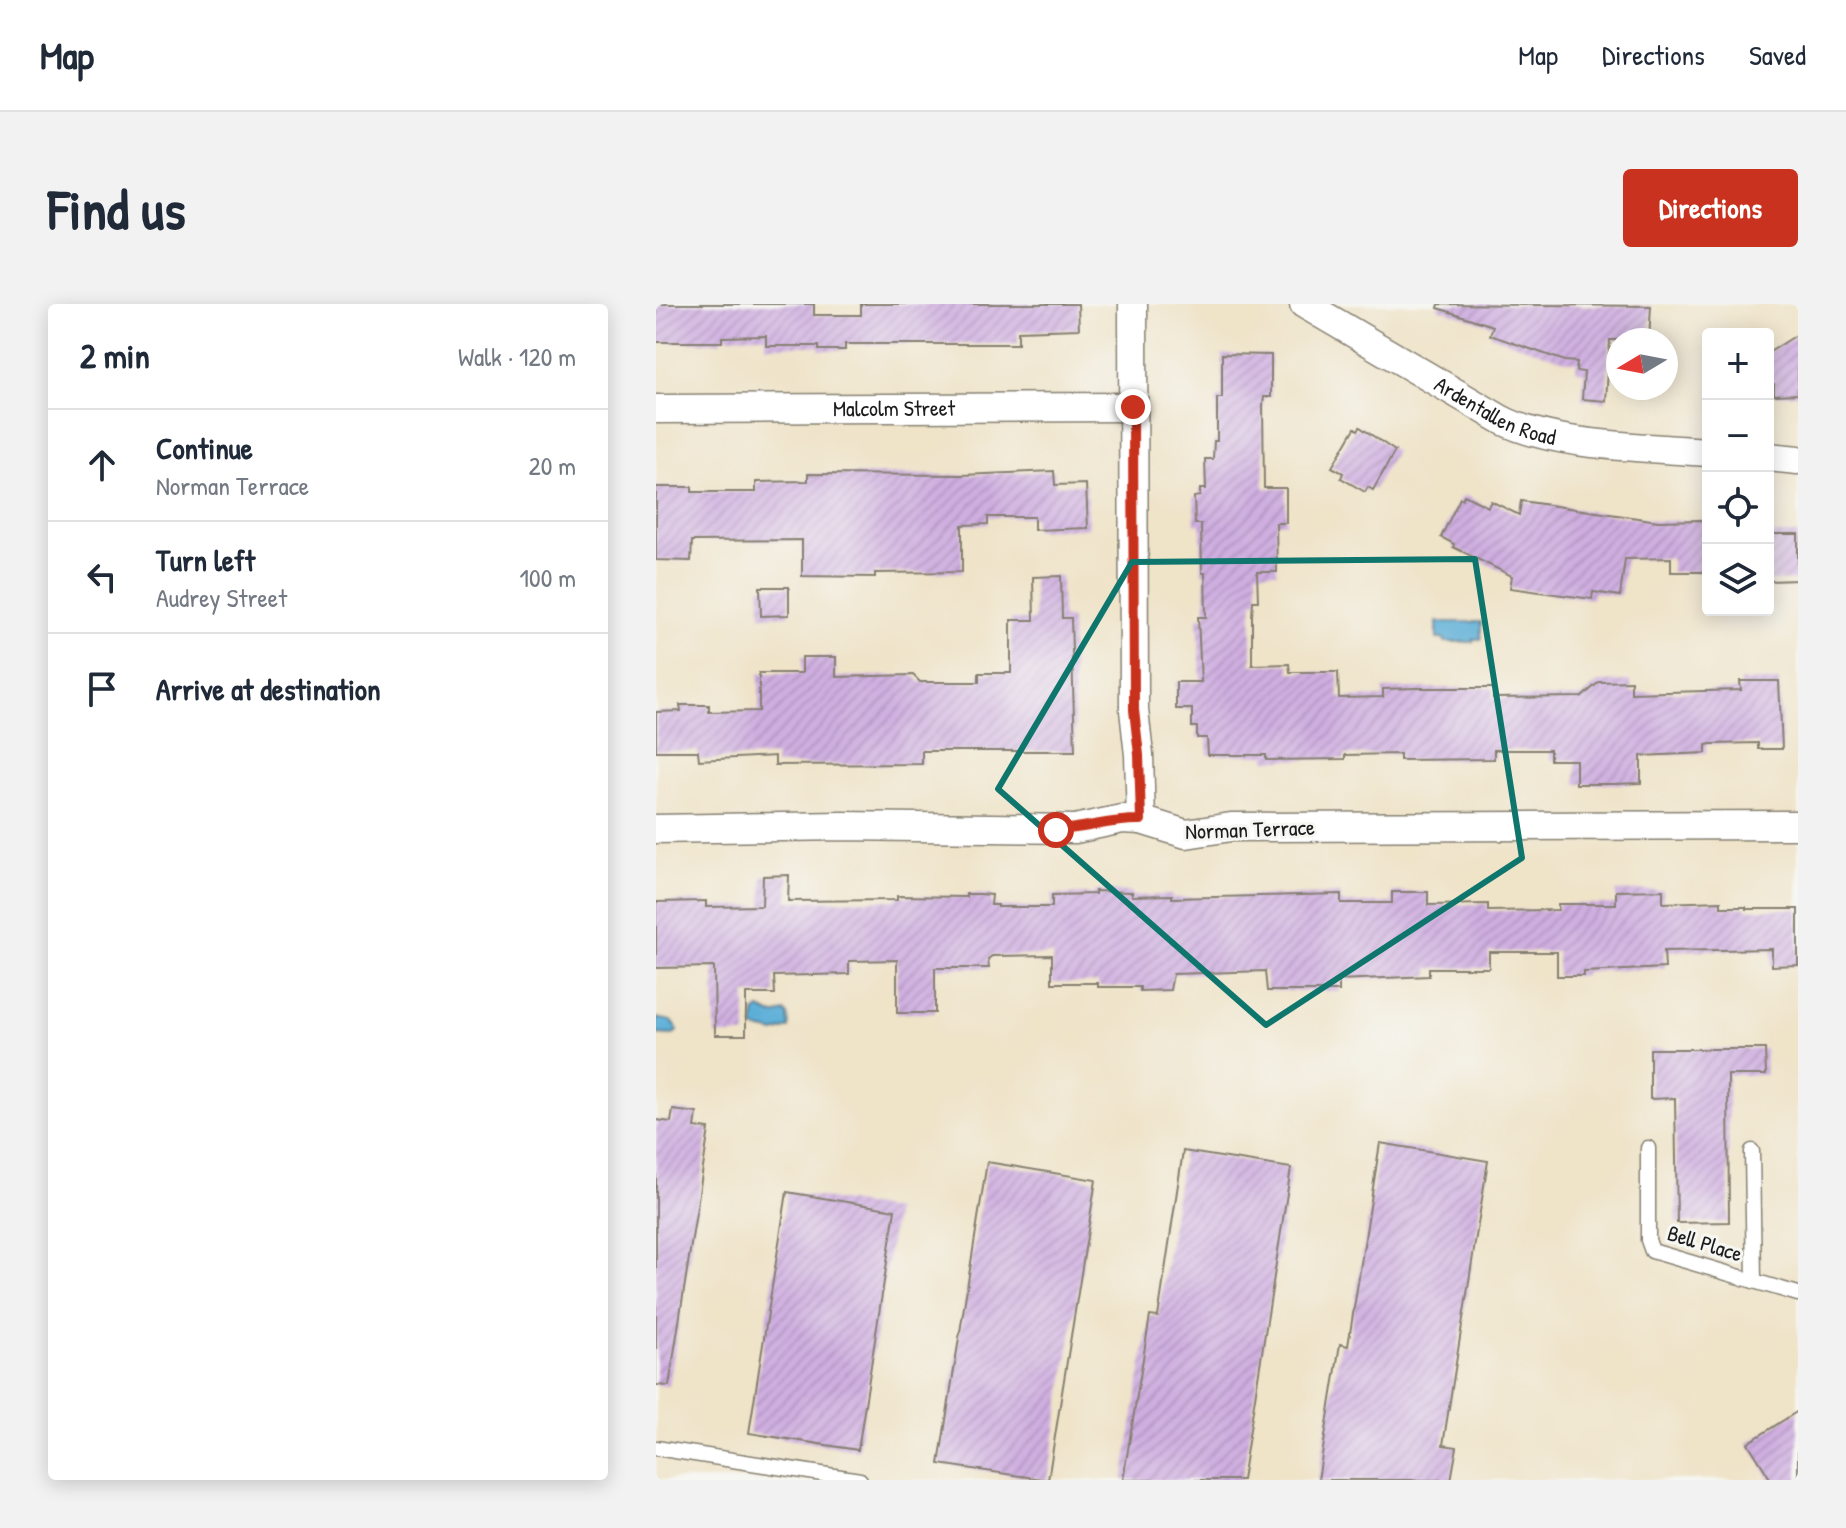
<!DOCTYPE html>
<meta charset="utf-8">
<style>
:root{--surface:#fff;--page:#f2f2f3;--text:#1f2937;--muted:#747a83;--line:#e0e1e3;--accent:#c8321e}
body{margin:0;font-family:"Patrick Hand",sans-serif;background:var(--page);color:var(--text)}
.controls{position:absolute;right:24px;top:24px;display:grid;overflow:hidden;border-radius:8px;box-shadow:0 4px 20px #0003}
.controls button{width:72px;height:72px;display:grid;place-items:center;padding:0;border:0;border-bottom:2px solid var(--line);background:var(--surface);color:var(--text);font:40px sans-serif}
.compass{position:absolute;left:950px;top:24px;width:72px;height:72px;border-radius:50%;background:var(--surface);box-shadow:0 4px 20px #0003;rotate:260deg}
.stop{position:absolute;width:24px;height:24px;margin:-18px;border:6px solid #c8321e;border-radius:50%;background:#fff}
.stop.end{background:#c8321e;border-color:#fff;box-shadow:0 2px 8px #0008}
.list{margin:0;padding:0;list-style:none}
h2{display:flex;justify-content:space-between;align-items:center;height:104px;margin:0;padding:0 32px;font-size:34px}
h2 small{font-size:26px;font-weight:400;color:var(--muted)}
.list li{display:grid;grid-template-columns:52px 1fr auto;gap:24px;align-items:center;box-sizing:border-box;height:112px;padding:0 32px;border-top:2px solid var(--line)}
.list b{display:block;font-size:30px;white-space:nowrap}
.list p{margin:0;font-size:26px;white-space:nowrap;color:var(--muted)}
.list em{font-size:26px;font-style:normal;color:var(--muted)}
.icon{flex:none;width:44px;height:44px;fill:none;stroke:currentColor;stroke-width:2;stroke-linecap:round;stroke-linejoin:round}
.map{position:relative;flex:none;width:1142px;height:1176px;overflow:hidden;border-radius:8px}
header{display:flex;align-items:center;gap:48px;box-sizing:border-box;height:112px;padding:0 40px;background:var(--surface);border-bottom:2px solid var(--line)}
header strong{font-size:38px}
nav{display:flex;gap:44px;margin-inline-start:auto;font-size:28px}
.intro{display:flex;align-items:center;justify-content:space-between;box-sizing:border-box;height:192px;padding:0 48px}
h1{margin:0;font-size:56px}
.button{padding:20px 36px;border-radius:8px;background:var(--accent);color:#fff;font-size:28px;font-weight:700}
main{display:flex;gap:48px;padding:0 48px}
aside{flex:1;background:var(--surface);border-radius:8px;box-shadow:0 4px 20px #0003}
.map>svg:first-child{display:block}
.water{fill:#5baed7;stroke:#3c657a;stroke-width:2}
.building{fill:url(#building-hatch)}
.lines{fill:none;stroke-linecap:round;stroke-linejoin:round}
.service-casing{stroke:#868072;stroke-width:17}
.minor-casing{stroke:#868072;stroke-width:31}
.service{stroke:#fff;stroke-width:14}
.minor{stroke:#fff;stroke-width:28}
.route{stroke:#c8321e;stroke-width:10}
.marked{fill:none;stroke:#0f766e;stroke-width:6;stroke-linejoin:round}
.labels{text-anchor:middle;stroke-width:6;stroke-linejoin:round;paint-order:stroke}
.street-label{font-size:22px;fill:#1c1c1c;stroke:#f6f6f2}
</style>
<header>
<strong>Map</strong>
<nav><a>Map</a><a>Directions</a><a>Saved</a></nav>
</header>
<div class="intro"><h1>Find us</h1><a class="button">Directions</a></div>
<main>
<aside>
<h2>2 min<small>Walk · 120 m</small></h2>
<ul class="list">
<li><svg class="icon" aria-label="ahead" viewBox="0 0 24 24"><path d="M12 20V5M6 11l6-6 6 6"/></svg><div><b>Continue</b><p>Norman Terrace</p></div><em>20 m</em></li>
<li><svg class="icon" aria-label="left" viewBox="0 0 24 24"><path d="M17 20v-9H6M10 6l-5 5 5 5"/></svg><div><b>Turn left</b><p>Audrey Street</p></div><em>100 m</em></li>
<li><svg class="icon" aria-label="arrive" viewBox="0 0 24 24"><path d="M6 21V4h12l-3 4 3 4H6"/></svg><div><b>Arrive at destination</b></div></li>
</ul>
</aside>
<div class="map">
<svg width="1142" height="1176" viewBox="0 0 1142 1176">
<defs>
<pattern id="building-hatch" width="6" height="6" patternUnits="userSpaceOnUse" patternTransform="scale(2)"><rect width="6" height="6" fill="#cfaee0"/><path d="M-1 1l2-2M0 6l6-6M5 7l2-2" fill="none" stroke="#b195c0"/></pattern>
</defs>
<rect width="100%" height="100%" fill="#f6f6f2"/>
<filter id="ink" filterUnits="userSpaceOnUse"><feTurbulence type="fractalNoise" baseFrequency=".0125" numOctaves="2"/><feDisplacementMap in="SourceGraphic" scale="16" xChannelSelector="R" yChannelSelector="G"/><feConvolveMatrix kernelMatrix="1 2 1 2 8 2 1 2 1" color-interpolation-filters="sRGB"/></filter>
<filter id="wash" filterUnits="userSpaceOnUse"><feTurbulence type="fractalNoise" baseFrequency=".006" numOctaves="4" result="noise"/><feDisplacementMap in="SourceGraphic" scale="32" xChannelSelector="R" yChannelSelector="G"/><feGaussianBlur stdDeviation="1.8" result="paint"/><feColorMatrix in="noise" values="0 0 0 0 0 0 0 0 0 0 0 0 0 0 0 0 0 1.4 0 .05"/><feComposite in="paint" operator="in"/></filter>
<g filter="url(#wash)">
<rect width="100%" height="100%" fill="#efe3c8"/>
<!-- water -->
<g class="water">
<polygon points="781,318 825,318 825,335 817,335 817,338 789,338 788,335 781,335"/>
<polygon points="104,705 117,711 129,708 132,711 133,724 119,729 97,724 99,709"/>
<path d="M0,714c10,3 18,-1 21,13l-4,4 -17,-1z"/>
</g>
<g id="blocks">
<!-- building -->
<g class="building">
<polygon points="0,0 158,0 158,11 205,11 205,0 422,0 423,25 362,27 362,40 189,40 189,46 163,46 163,42 110,42 110,32 66,33 66,38 0,38"/>
<polygon points="783,0 995,2 993,36 954,36 950,97 926,95 928,68 920,67 921,58 909,57 834,31 837,22 782,4"/>
<polygon points="1142,30 1142,90 1118,91 1118,80 1112,80 1112,49"/>
<polygon points="566,50 615,51 615,93 608,93 607,100 608,184 630,184 630,219 620,219 621,268 601,268 602,297 597,297 596,312 596,361 633,360 634,368 682,368 683,394 727,393 727,385 760,384 837,384 837,394 926,393 943,378 975,377 975,389 1085,386 1084,377 1123,377 1126,445 1102,445 1102,439 1055,440 1050,441 1050,449 985,452 985,479 957,480 920,480 920,456 894,456 894,446 838,446 838,455 744,456 744,450 689,451 689,455 610,456 610,451 552,451 551,434 541,434 541,423 536,423 536,405 520,405 520,378 545,378 542,313 550,313 549,269 546,269 545,220 539,220 538,193 544,192 544,185 550,185 549,155 557,155 558,137 561,137 561,94 566,94"/>
<polygon points="704,123 739,147 717,186 712,183 709,188 685,174 687,169 676,163 699,124 702,126"/>
<polygon points="398,167 399,181 430,180 432,224 378,226 378,213 332,213 332,220 306,221 306,268 219,269 219,273 146,272 146,236 36,237 35,257 0,256 0,183 36,183 36,188 100,188 100,178 152,177 152,170 306,171"/>
<polygon points="808,191 832,203 835,197 863,211 865,197 1002,217 1047,216 1052,218 1052,268 1015,268 1015,254 969,255 964,292 937,288 936,295 854,284 856,272 797,243 798,240 785,233 804,194 806,195"/>
<polygon points="1112,230 1142,230 1142,276 1112,277"/>
<polygon points="405,272 406,314 415,314 419,447 266,447 266,460 119,461 119,452 43,456 42,447 0,447 0,408 25,407 24,401 53,401 53,408 103,407 103,369 146,369 146,353 180,353 180,373 257,371 264,378 323,378 323,369 355,369 355,316 378,316 377,273"/>
<polygon points="104,283 133,283 133,311 105,312"/>
<polygon points="133,571 132,597 241,596 241,592 310,593 310,590 324,590 336,591 335,601 342,601 342,603 396,603 396,591 439,590 439,587 476,588 476,592 516,591 516,594 685,590 685,599 736,599 736,588 772,588 772,601 832,600 832,607 902,606 902,600 960,600 960,587 1007,586 1007,599 1065,597 1065,603 1090,603 1090,605 1142,605 1142,661 1116,662 1116,645 1008,647 1009,664 928,668 928,672 901,672 901,648 833,648 833,664 773,664 773,672 683,676 683,687 611,687 609,667 517,670 514,686 484,687 484,683 442,683 442,679 396,679 396,651 336,652 332,655 333,664 279,664 279,709 241,709 241,656 193,657 193,670 118,672 119,690 90,690 90,731 59,731 58,663 0,664 0,598 50,597 50,603 106,602 107,572"/>
<polygon points="994,745 1109,745 1110,771 1072,771 1073,918 1021,919 1019,794 994,795"/>
<polygon points="17,806 41,809 39,823 53,825 13,1082 0,1081 0,816 15,818"/>
<polygon points="724,839 832,857 787,1141 801,1143 795,1176 662,1176 684,1040 692,1042"/>
<polygon points="527,847 635,864 586,1176 467,1176 494,1012 502,1013"/>
<polygon points="331,858 440,876 392,1176 283,1160"/>
<polygon points="131,888 239,906 202,1146 93,1129"/>
<polygon points="1142,1107 1142,1176 1115,1176 1092,1139"/>
</g>
</g>
</g>
<g filter="url(#ink)">
<use href="#blocks" fill-opacity="0" stroke="#868072" stroke-width="2"/>
<g class="lines">
<!-- service casing -->
<g class="service-casing">
<g id="service">
<polyline points="992,844 992,936 996,947 1142,990"/>
<polyline points="1096,847 1098,977"/>
<polyline points="0,1144 204,1176"/>
</g>
</g>
<!-- minor casing -->
<g class="minor-casing">
<g id="minor">
<polyline points="477,0 478,406 483,451 485,516"/>
<path id="s1" d="M648,0l198,116c53,27 146,27 206,32"/>
<path id="s2" d="M0,105l477,-2"/>
<polyline points="1112,153 1142,156"/>
<polyline points="0,525 186,522 419,525 466,515 485,516 530,530 575,523 1142,521"/>
</g>
</g>
<!-- service -->
<use href="#service" class="service"/>
<!-- minor -->
<use href="#minor" class="minor"/>
</g>
</g>
<g class="lines" filter="url(#ink)">
<!-- route -->
<path class="route" d="M400,526c29,-1 56,-11 85,-10l-2,-65 -5,-45 -1,-303"/>
</g>
<!-- marked area -->
<path class="marked" d="M819,255l47,299 -256,167 -268,-236 134,-227z"/>
<g class="labels">
<!-- street labels -->
<g class="street-label">
<text dy="8" stroke="none"><textPath href="#s1" startOffset="220">Ardentallen Road</textPath></text>
<text dy="8" stroke="none"><textPath href="#s2" startOffset="238">Malcolm Street</textPath></text>
<text transform="translate(594 525) rotate(-2)" y="8">Norman Terrace</text>
<text transform="translate(1049 939) rotate(17)" y="8">Bell Place</text>
</g>
</g>
</svg>
<div class="controls">
<button>+</button>
<button>−</button>
<button><svg class="icon" aria-label="locate" viewBox="0 0 24 24"><circle cx="12" cy="12" r="6"/><path d="M12 2v4M12 18v4M2 12h4M18 12h4"/></svg></button>
<button><svg class="icon" aria-label="layers" viewBox="0 0 24 24"><path d="M12 4l9 5-9 5-9-5zM3 14l9 5 9-5"/></svg></button>
</div>
<svg class="compass" viewBox="-18 -18 36 36"><path d="M0-13l5 13h-10z" fill="#e53935"/><path d="M0 13l5-13h-10z" fill="#747a83"/></svg>
<div class="stop" style="left:400px;top:526px"></div>
<div class="stop end" style="left:477px;top:103px"></div>
</div>
</main>
